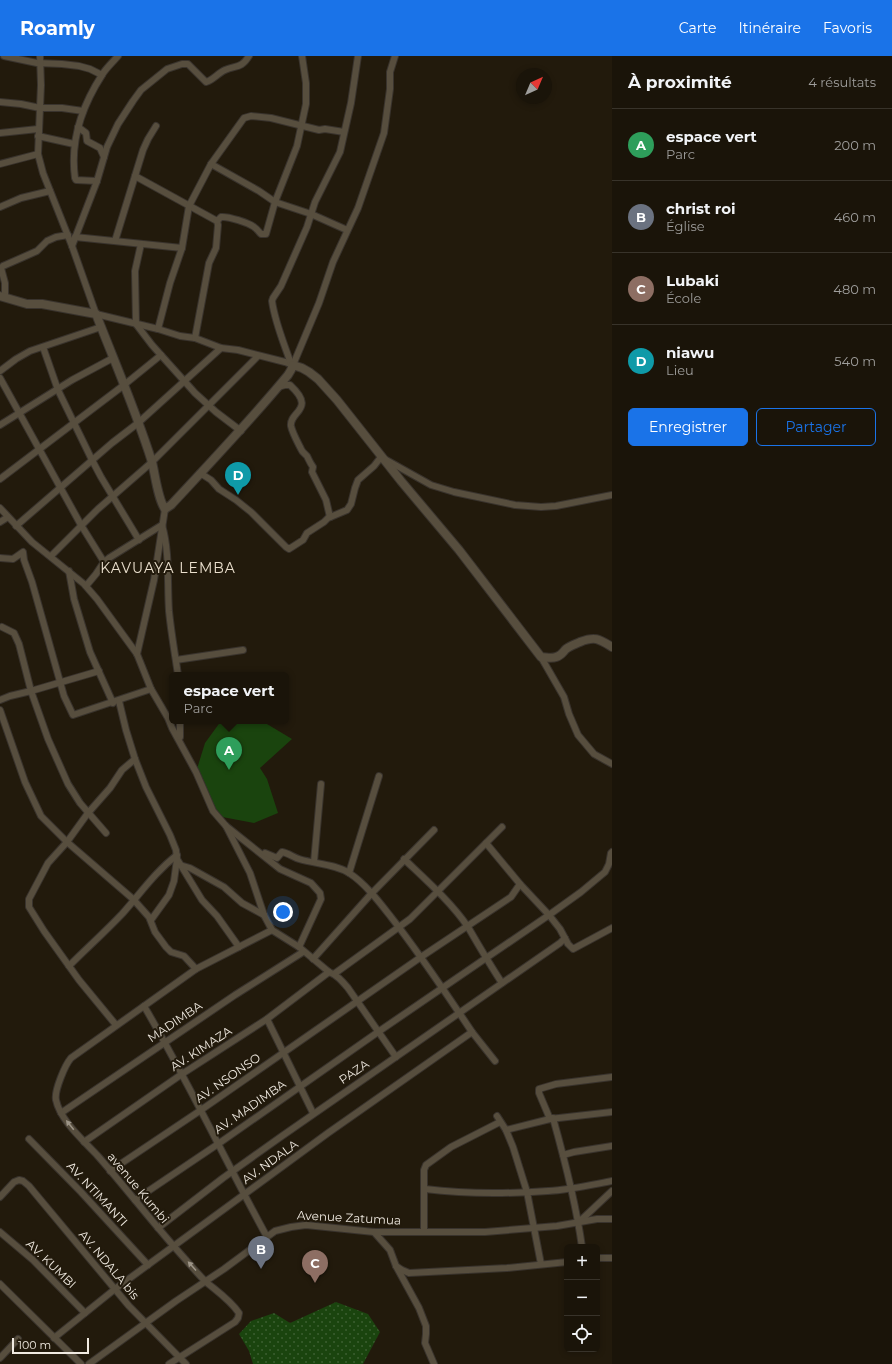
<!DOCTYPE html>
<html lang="fr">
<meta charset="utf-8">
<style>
:root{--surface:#1a1409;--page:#272117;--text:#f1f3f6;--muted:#9f9e9c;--line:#38332a;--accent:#1a73e8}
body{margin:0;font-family:Montserrat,sans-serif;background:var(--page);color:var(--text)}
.controls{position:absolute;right:12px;bottom:12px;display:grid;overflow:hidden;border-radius:6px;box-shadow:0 2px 6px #0003}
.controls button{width:36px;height:36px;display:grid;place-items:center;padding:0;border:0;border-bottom:1px solid var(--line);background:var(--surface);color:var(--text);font:20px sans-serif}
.compass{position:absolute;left:516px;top:12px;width:36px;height:36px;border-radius:50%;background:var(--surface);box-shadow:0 2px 6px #0003;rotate:44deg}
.scale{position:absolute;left:12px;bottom:10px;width:77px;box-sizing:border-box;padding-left:4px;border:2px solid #f0eae1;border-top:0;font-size:11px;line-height:14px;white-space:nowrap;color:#f0eae1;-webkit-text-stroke:3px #221a0c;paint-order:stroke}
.you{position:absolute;left:283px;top:856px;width:14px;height:14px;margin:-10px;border:3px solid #fff;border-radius:50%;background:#1a73e8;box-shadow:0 0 0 6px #1a73e833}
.badge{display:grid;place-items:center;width:26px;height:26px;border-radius:50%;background:var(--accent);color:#fff;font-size:13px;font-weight:700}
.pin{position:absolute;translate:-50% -33px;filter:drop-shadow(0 1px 2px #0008)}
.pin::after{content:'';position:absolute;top:21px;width:14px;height:12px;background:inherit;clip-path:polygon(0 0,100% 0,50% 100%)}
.popup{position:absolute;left:169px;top:616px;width:120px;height:52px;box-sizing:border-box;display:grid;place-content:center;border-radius:6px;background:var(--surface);filter:drop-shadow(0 1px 3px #0005);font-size:13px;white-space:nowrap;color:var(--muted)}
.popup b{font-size:15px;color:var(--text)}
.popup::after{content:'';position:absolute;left:50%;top:100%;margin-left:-8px;border:8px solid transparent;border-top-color:var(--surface)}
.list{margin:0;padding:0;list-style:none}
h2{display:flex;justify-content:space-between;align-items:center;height:52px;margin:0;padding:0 16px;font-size:17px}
h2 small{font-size:13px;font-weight:400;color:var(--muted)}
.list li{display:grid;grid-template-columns:26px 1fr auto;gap:12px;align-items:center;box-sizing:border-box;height:72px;padding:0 16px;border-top:1px solid var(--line)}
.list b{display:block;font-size:15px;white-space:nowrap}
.list p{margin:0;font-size:13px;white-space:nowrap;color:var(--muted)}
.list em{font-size:13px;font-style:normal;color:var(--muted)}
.actions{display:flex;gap:8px;padding:12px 16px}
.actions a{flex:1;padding:9px 0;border:1px solid var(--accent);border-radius:6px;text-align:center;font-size:14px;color:var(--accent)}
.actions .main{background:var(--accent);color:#fff}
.icon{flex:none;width:22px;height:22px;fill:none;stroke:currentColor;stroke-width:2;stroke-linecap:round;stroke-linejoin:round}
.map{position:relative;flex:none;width:612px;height:1308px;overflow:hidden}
header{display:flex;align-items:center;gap:24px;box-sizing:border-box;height:56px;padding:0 20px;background:var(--accent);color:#fff}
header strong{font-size:19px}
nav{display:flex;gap:22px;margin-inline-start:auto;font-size:14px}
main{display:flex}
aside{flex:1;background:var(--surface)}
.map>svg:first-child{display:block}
.grass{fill:url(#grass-dots)}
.green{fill:#1a440e}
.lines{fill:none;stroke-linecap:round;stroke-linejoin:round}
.minor-casing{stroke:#39332d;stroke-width:8}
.tertiary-casing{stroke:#39332d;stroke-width:10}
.minor{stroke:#574e3e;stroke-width:6}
.tertiary{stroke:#574e3e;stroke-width:8}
.oneway{fill:#9c9487}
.labels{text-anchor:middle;stroke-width:4;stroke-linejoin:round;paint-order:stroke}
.street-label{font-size:12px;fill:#f0eae1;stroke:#221a0c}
.quarter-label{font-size:14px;letter-spacing:1px;fill:#ebe0ce;stroke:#221a0c}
</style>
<header>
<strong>Roamly</strong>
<nav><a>Carte</a><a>Itinéraire</a><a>Favoris</a></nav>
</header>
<main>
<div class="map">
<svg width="612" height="1308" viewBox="0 0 612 1308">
<defs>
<pattern id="grass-dots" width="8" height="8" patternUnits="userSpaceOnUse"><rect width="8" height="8" fill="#1a440e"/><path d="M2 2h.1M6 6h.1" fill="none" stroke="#3c5f31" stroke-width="1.8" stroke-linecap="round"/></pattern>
</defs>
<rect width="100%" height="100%" fill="#221a0c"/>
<!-- grass -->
<polygon class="grass" points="336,1246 368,1258 380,1276 363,1308 253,1308 249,1295 239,1278 251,1265 274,1257 290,1267"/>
<!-- green -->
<polygon class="green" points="221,665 262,665 292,683 260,712 267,723 278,757 254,767 217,760 196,716 205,687"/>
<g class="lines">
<!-- minor casing -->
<g class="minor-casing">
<g id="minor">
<polyline points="4,0 37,7 62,8 79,10 90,13 102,19"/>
<polyline points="40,0 41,29 38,98 43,117 72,190 96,258 158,273 180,280 195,282 221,292 238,294 285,306 293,309 319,247 333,206 358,152 384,77 390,33 390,16 395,0"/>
<polyline points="0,46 21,48 40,52 62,52 83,55"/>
<polyline points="78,71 86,77 87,85 100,92 104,101"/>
<polyline points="0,77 38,73"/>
<polyline points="38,80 74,88"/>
<polyline points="0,108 38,98"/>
<polyline points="211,108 259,135 275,146 311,158 347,174"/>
<polyline points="135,120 217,165 218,169 216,192 209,207 195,282"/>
<path d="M97,125l-21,-1 -1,-2c-5,-36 7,-72 27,-103 4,-7 11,-13 16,-19"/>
<polyline points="0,151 21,142 50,135"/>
<path d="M217,165l4,-4c7,-1 28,6 33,10 3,2 5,5 7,7h5l9,-32 22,-56 9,-42v-21l-4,-27"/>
<polyline points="75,181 182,192"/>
<polyline points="115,185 143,94 148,83 156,70"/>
<polyline points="141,188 135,215 136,268 152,289 195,337 216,356 241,375"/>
<path d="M72,190l25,-65 10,-34 11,-23 15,-23 8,-11 26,-21 15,-5h6l18,18c7,-2 12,-9 19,-12 11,-5 16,-1 24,-14"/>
<polyline points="5,242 5,227 1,212 3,210 37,195 47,185 56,181 68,179"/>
<polyline points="158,273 170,227 182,192 189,150 211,108 244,62 251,60 271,62 319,74 325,73 344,76"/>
<polyline points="43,291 58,334 92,404 101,421 139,484"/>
<path d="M291,308c-7,-21 -16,-41 -19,-63l1,-3 8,-12 26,-59 8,-25 25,-50 11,-49 7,-47"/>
<polyline points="0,315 16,303 30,295 101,271"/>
<polyline points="0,322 81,469 104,506"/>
<path d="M278,331l7,-2h5c27,25 -1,26 1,41 1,6 7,17 10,23 1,3 4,5 6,7 2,4 3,7 6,11l-1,5 14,28 4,17"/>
<polyline points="0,369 72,324 113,302"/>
<polyline points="200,417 211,424 219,433 236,444 251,456 286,491 289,493 303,484 307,477 324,466 328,462 347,454 351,448 355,432 358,424 374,410 381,401 431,429 454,436 515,449 541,451 556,450 612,439"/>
<polyline points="0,423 124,329 161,299"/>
<polyline points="0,452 32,486 84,528 97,543 137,598 151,633 168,662 172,672 196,716 213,755 226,770 280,813 311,827 320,837 321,843 299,891"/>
<polyline points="0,466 8,461"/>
<polyline points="16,470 112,387 138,367 221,292"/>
<polyline points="51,500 98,453 152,406 258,300"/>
<polyline points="0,502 13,503 23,496 24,504 32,526 64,640 73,659 151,633"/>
<polyline points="69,515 74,543 90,596 113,647"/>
<path d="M86,530l10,-12 8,-12 5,-4 53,-33c8,28 5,57 7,86 2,21 6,43 9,64"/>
<polyline points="2,571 14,577 19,588 31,635 48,683 68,728 80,747 106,777"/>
<polyline points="137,598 154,524 165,453"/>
<polyline points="541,601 564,641 569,658 578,679 594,698 612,708"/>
<polyline points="176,604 243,594"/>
<polyline points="0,644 10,640 31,635 99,615"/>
<polyline points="119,645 126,674 135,703 146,731 170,779 176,794 177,803 202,844 217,860 239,891"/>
<polyline points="0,654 25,726 41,760 67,786 133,843 149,861 155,876 166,891 171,896 184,900 196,913"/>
<polyline points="180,681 180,665"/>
<path d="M226,770l24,47 14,42 8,15 27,17 30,25c8,3 13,9 19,16l48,69"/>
<polyline points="486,787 520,828 549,859 560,873 568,888 573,893 612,872"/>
<path d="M265,797l12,5 5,-6c6,1 11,5 17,7 16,5 36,5 50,14 16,10 31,30 42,44 29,37 55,76 81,115"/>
<path d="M404,803c22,21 47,43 64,68 11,19 22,38 34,56"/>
<polyline points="314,806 321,728"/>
<polyline points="180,809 190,812 224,831 242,847 264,859"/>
<polyline points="349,817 379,720"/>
<polyline points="151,864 169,839 174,825 177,803"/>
<polyline points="313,903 371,838 434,774"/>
<path d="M69,910c18,-18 36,-34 53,-52 18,-20 33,-42 55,-59"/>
<polyline points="334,918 410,863 502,771"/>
<path d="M144,950c44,75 81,154 123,231"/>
<polyline points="267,963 313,1057"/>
<polyline points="116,969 79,924 44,875 29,851 29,843 48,807 67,786 88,757 110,732 122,714 135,703"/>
<polyline points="61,1057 235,939 303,896"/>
<polyline points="497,1060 506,1074 513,1091 527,1136 541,1208"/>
<path d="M553,1062c12,43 23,85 29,129"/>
<polyline points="550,1063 539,1037 539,1033 556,1028 612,1021"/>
<polyline points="506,1074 550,1063 612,1056"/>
<polyline points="29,1083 81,1136 148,1209"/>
<polyline points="84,1086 182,1018 267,963 329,916"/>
<polyline points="563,1099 574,1096 612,1090"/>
<polyline points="110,1115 201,1054 421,901 511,841 520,828"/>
<path d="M425,1133c40,5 82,5 123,2 22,-1 43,-6 64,-10"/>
<polyline points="0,1141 14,1126 19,1124 23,1125 29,1130 129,1250 186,1308"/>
<polyline points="135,1144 218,1088 378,976 549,859 581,836 605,816 609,808 611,797 612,796"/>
<polyline points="579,1166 612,1135"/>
<polyline points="158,1172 223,1122 282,1080 560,887 565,882"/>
<polyline points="0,1176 33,1204 85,1257"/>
<polyline points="374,1176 390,1194 396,1210 419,1252 426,1270 426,1278 425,1287 434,1308"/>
<polyline points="424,1176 424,1114 426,1109 451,1091 500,1066"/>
<polyline points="597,1202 612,1202"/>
<polyline points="396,1210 402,1214 409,1217 507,1212 567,1206"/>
<polyline points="0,1228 81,1308"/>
<polyline points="54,1282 115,1233 328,1077 472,976 495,1005"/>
<polyline points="0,1302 18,1283"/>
<polyline points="89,1308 176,1245 224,1213 275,1175 291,1171 306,1169 374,1176 485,1176 557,1170 597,1163 612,1163"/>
<path d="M169,1308l66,-42 3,-4 1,-5c-9,-13 -21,-21 -33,-31 -7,-7 -14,-15 -20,-22 -31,-34 -59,-71 -89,-105 -14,-15 -37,-35 -41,-55 -2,-9 9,-35 15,-42l125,-89 76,-39"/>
</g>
</g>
<!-- tertiary casing -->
<g class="tertiary-casing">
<path id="tertiary" d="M0,240l27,8h15l54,10c19,49 40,97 56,148 3,12 6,38 13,47l6,-4c40,-43 80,-85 117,-130l3,-5 2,-5 9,3 7,4 9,7 19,21 64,81 58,69 82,107c5,0 10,2 15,0 5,-1 7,-5 10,-8 4,-3 10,-5 14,-7 15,-6 19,-3 32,5"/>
</g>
<!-- minor -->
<use href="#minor" class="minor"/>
<!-- tertiary -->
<use href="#tertiary" class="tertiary"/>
</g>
<!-- one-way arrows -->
<defs><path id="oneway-solid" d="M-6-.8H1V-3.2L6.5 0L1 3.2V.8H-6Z"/></defs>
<g class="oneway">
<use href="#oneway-solid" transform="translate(70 1069) rotate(-129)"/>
<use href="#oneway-solid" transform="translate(192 1210) rotate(-132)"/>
</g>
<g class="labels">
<!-- street labels -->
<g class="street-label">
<text transform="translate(175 966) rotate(-34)" y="4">MADIMBA</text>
<text transform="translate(201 993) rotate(-33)" y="4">AV. KIMAZA</text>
<text transform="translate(354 1016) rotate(-34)" y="4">PAZA</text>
<text transform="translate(228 1022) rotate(-35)" y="4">AV. NSONSO</text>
<text transform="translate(250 1051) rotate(-35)" y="4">AV. MADIMBA</text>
<text transform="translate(270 1106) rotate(-36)" y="4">AV. NDALA</text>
<text transform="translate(138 1132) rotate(50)" y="4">avenue Kumbi</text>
<text transform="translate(97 1138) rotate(47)" y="4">AV. NTIMANTI</text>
<text transform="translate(349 1162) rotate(3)" y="4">Avenue Zatumua</text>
<text transform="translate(51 1208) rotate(44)" y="4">AV. KUMBI</text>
<text transform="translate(109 1209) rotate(50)" y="4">AV. NDALA bis</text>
</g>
<!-- quarter labels -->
<g class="quarter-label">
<text x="168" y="517">KAVUAYA LEMBA</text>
</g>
</g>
</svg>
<div class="controls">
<button>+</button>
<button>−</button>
<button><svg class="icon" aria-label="locate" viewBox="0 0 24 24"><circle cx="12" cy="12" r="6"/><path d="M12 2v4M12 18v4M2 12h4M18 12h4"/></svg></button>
</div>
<svg class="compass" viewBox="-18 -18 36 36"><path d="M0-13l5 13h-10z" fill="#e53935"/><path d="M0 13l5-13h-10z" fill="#9f9e9c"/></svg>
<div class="scale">100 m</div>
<div class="you"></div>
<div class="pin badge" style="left:229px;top:714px;background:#2e9e5b">A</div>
<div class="popup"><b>espace vert</b>Parc</div>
<div class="pin badge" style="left:261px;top:1213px;background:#6b7280">B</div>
<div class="pin badge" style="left:315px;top:1227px;background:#8d6e63">C</div>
<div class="pin badge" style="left:238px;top:439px;background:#0f9aa8">D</div>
</div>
<aside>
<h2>À proximité<small>4 résultats</small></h2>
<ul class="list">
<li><span class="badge" style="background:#2e9e5b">A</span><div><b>espace vert</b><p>Parc</p></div><em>200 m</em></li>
<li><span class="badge" style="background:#6b7280">B</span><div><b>christ roi</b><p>Église</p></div><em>460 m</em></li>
<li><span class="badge" style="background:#8d6e63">C</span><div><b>Lubaki</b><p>École</p></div><em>480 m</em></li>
<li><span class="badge" style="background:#0f9aa8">D</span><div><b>niawu</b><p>Lieu</p></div><em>540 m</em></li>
</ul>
<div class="actions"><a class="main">Enregistrer</a><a>Partager</a></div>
</aside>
</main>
